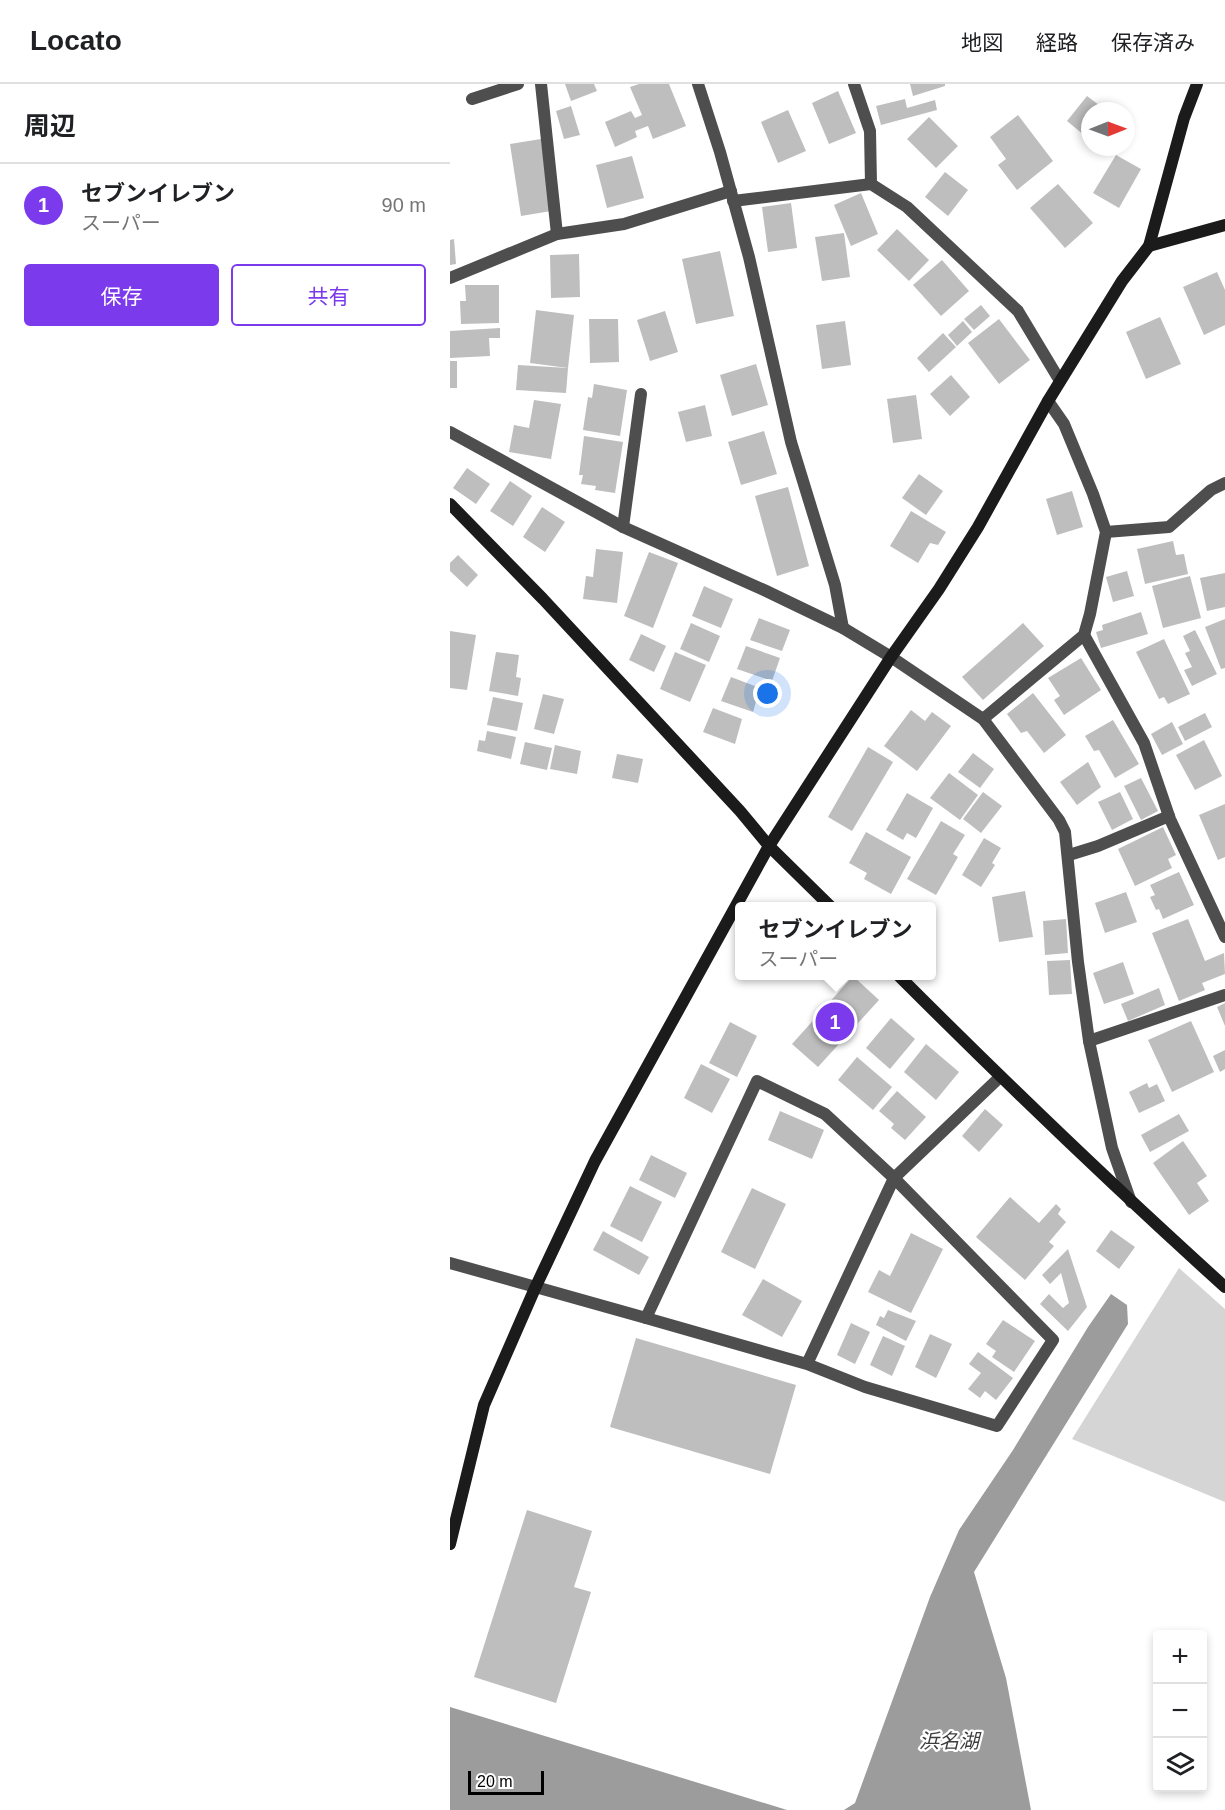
<!DOCTYPE html>
<html lang="ja">
<meta charset="utf-8">
<style>
:root{--surface:#fff;--page:#f2f2f2;--text:#202124;--muted:#757577;--line:#e0e0e0;--accent:#7c3aed}
body{margin:0;font-family:Arial,"Noto Sans JP",sans-serif;background:var(--page);color:var(--text)}
.controls{position:absolute;right:18px;bottom:18px;display:grid;overflow:hidden;border-radius:6px;box-shadow:0 3px 9px #0003}
.controls button{width:54px;height:54px;display:grid;place-items:center;padding:0;border:0;border-bottom:2px solid var(--line);background:var(--surface);color:var(--text);font:30px sans-serif}
.compass{position:absolute;left:631px;top:18px;width:54px;height:54px;border-radius:50%;background:var(--surface);box-shadow:0 3px 9px #0003;rotate:89deg}
.scale{position:absolute;left:18px;bottom:15px;width:76px;box-sizing:border-box;padding-left:6px;border:3px solid #000;border-top:0;font-size:16px;line-height:21px;white-space:nowrap;color:#000;-webkit-text-stroke:4px #fff;paint-order:stroke}
.you{position:absolute;left:318px;top:610px;width:21px;height:21px;margin:-15px;border:4px solid #fff;border-radius:50%;background:#1a73e8;box-shadow:0 0 0 9px #1a73e833}
.badge{display:grid;place-items:center;width:39px;height:39px;border-radius:50%;background:var(--accent);color:#fff;font-size:20px;font-weight:700}
.pin{position:absolute;translate:-50% -50%;border:3px solid #fff;box-shadow:0 2px 6px #0006}
.popup{position:absolute;left:285px;top:818px;width:201px;height:78px;box-sizing:border-box;display:grid;place-content:center;border-radius:6px;background:var(--surface);filter:drop-shadow(0 2px 4px #0005);font-size:20px;white-space:nowrap;color:var(--muted)}
.popup b{font-size:22px;color:var(--text)}
.popup::after{content:'';position:absolute;left:50%;top:100%;margin-left:-12px;border:12px solid transparent;border-top-color:var(--surface)}
.list{margin:0;padding:0;list-style:none}
h2{display:flex;justify-content:space-between;align-items:center;height:78px;margin:0;padding:0 24px;font-size:26px}
h2 small{font-size:20px;font-weight:400;color:var(--muted)}
.list li{display:grid;grid-template-columns:39px 1fr auto;gap:18px;align-items:center;box-sizing:border-box;height:84px;padding:0 24px;border-top:2px solid var(--line)}
.list b{display:block;font-size:22px;white-space:nowrap}
.list p{margin:0;font-size:20px;white-space:nowrap;color:var(--muted)}
.list em{font-size:20px;font-style:normal;color:var(--muted)}
.actions{display:flex;gap:12px;padding:18px 24px}
.actions a{flex:1;padding:14px 0;border:2px solid var(--accent);border-radius:6px;text-align:center;font-size:21px;color:var(--accent)}
.actions .main{background:var(--accent);color:#fff}
.icon{flex:none;width:33px;height:33px;fill:none;stroke:currentColor;stroke-width:2;stroke-linecap:round;stroke-linejoin:round}
.map{position:relative;flex:none;width:775px;height:1726px;overflow:hidden}
header{display:flex;align-items:center;gap:36px;box-sizing:border-box;height:84px;padding:0 30px;background:var(--surface);border-bottom:2px solid var(--line)}
header strong{font-size:28px}
nav{display:flex;gap:33px;margin-inline-start:auto;font-size:21px}
main{display:flex}
aside{flex:1;background:var(--surface)}
.map>svg:first-child{display:block}
.green{fill:#d5d5d5}
.water{fill:#9c9c9c}
.building{fill:#bebebe}
.lines{fill:none;stroke-linecap:round;stroke-linejoin:round}
.street{stroke:#4e4e4e;stroke-width:12}
.secondary{stroke:#1b1b1b;stroke-width:12}
.labels{text-anchor:middle;stroke-width:4.5;stroke-linejoin:round;paint-order:stroke}
.water-label{font-size:20px;font-style:italic;fill:#3d3d3d;stroke:#fff}
</style>
<header>
<strong>Locato</strong>
<nav><a>地図</a><a>経路</a><a>保存済み</a></nav>
</header>
<main>
<aside>
<h2>周辺<small></small></h2>
<ul class="list">
<li><span class="badge">1</span><div><b>セブンイレブン</b><p>スーパー</p></div><em>90 m</em></li>
</ul>
<div class="actions"><a class="main">保存</a><a>共有</a></div>
</aside>
<div class="map">
<svg width="775" height="1726" viewBox="0 0 775 1726">
<rect width="100%" height="100%" fill="#fff"/>
<!-- green -->
<polygon class="green" points="729,1184 775,1225 775,1418 622,1355"/>
<!-- water -->
<g class="water">
<polygon points="661,1210 677,1221 678,1240 524,1488 556,1594 581,1726 394,1726 405,1719 480,1513 509,1446 563,1366 638,1243"/>
<polygon points="0,1623 337,1726 0,1726"/>
</g>
<!-- building -->
<g class="building">
<polygon points="115,0 144,0 147,7 121,17"/>
<polygon points="189,0 219,0 236,42 203,55 198,42 185,47 187,53 165,63 155,38 181,27 185,34 192,31 180,3"/>
<polygon points="460,0 495,0 495,2 463,12"/>
<polygon points="388,7 406,49 379,60 362,19"/>
<polygon points="637,12 657,27 640,27 640,56 617,37"/>
<polygon points="455,15 457,24 485,16 487,26 431,41 426,22"/>
<polygon points="121,22 130,51 114,55 106,27"/>
<polygon points="338,26 356,67 328,79 311,38"/>
<polygon points="568,31 603,77 567,106 548,81 556,75 540,53"/>
<polygon points="479,33 508,62 486,84 457,55"/>
<polygon points="91,55 101,127 71,132 60,60"/>
<polygon points="666,71 691,85 669,124 643,109"/>
<polygon points="182,72 194,114 157,124 146,81"/>
<polygon points="495,88 518,106 498,132 475,113"/>
<polygon points="608,100 643,139 615,164 580,124"/>
<polygon points="411,109 428,150 401,162 384,121"/>
<polygon points="341,119 347,164 318,168 312,123"/>
<polygon points="447,145 479,176 459,197 427,166"/>
<polygon points="394,149 400,193 372,197 365,153"/>
<polygon points="4,155 6,180 0,181 0,156"/>
<polygon points="270,167 284,232 246,240 232,175"/>
<polygon points="129,170 130,213 101,214 100,171"/>
<polygon points="492,176 519,207 491,232 463,201"/>
<polygon points="767,188 775,206 775,241 754,251 733,203"/>
<polygon points="15,201 49,201 49,239 11,240 10,217 16,217"/>
<polygon points="531,221 540,232 524,246 514,235"/>
<polygon points="86,226 124,231 118,284 80,279"/>
<polygon points="215,227 228,268 200,277 187,236"/>
<polygon points="710,233 731,280 696,295 676,248"/>
<polygon points="139,235 168,235 169,278 140,279"/>
<polygon points="549,235 580,276 549,300 518,259"/>
<polygon points="395,237 401,281 372,285 366,241"/>
<polygon points="513,237 522,248 507,262 498,251"/>
<polygon points="50,244 50,254 39,254 40,272 0,274 0,247"/>
<polygon points="493,249 506,263 479,288 467,274"/>
<rect x="0" y="277" width="7" height="27"/>
<polygon points="306,280 318,321 282,332 270,291"/>
<polygon points="68,281 118,284 116,309 66,306"/>
<polygon points="501,291 520,313 500,332 480,310"/>
<polygon points="144,300 177,306 170,352 133,346 138,313 142,314"/>
<polygon points="466,311 472,355 443,359 437,315"/>
<polygon points="84,316 111,320 101,375 59,368 64,341 79,344"/>
<polygon points="255,321 262,352 236,358 228,328"/>
<polygon points="314,347 327,390 291,401 278,358"/>
<polygon points="134,352 173,358 165,409 145,406 146,402 131,400 133,391 129,391"/>
<polygon points="17,384 40,400 26,420 3,404"/>
<polygon points="469,390 493,407 476,431 452,414"/>
<polygon points="60,397 82,412 63,442 40,427"/>
<polygon points="338,403 359,482 327,492 305,412"/>
<polygon points="622,407 633,443 607,451 596,415"/>
<polygon points="92,423 115,438 95,468 73,453"/>
<polygon points="461,427 496,448 488,461 480,459 468,479 440,462"/>
<polygon points="723,457 726,471 734,470 738,490 695,500 687,465"/>
<polygon points="146,465 173,468 167,519 133,515 136,492 143,493"/>
<polygon points="199,468 228,479 203,544 174,532"/>
<polygon points="8,471 28,491 17,503 0,487 0,479"/>
<polygon points="677,487 684,512 663,518 656,493"/>
<polygon points="775,489 775,523 757,527 750,494"/>
<polygon points="740,492 751,534 713,544 702,502"/>
<polygon points="254,502 283,515 271,544 242,532"/>
<polygon points="691,528 698,550 651,564 646,548 653,546 652,541"/>
<polygon points="309,534 340,546 332,567 300,556"/>
<polygon points="775,535 775,584 771,585 755,543"/>
<polygon points="241,539 270,552 259,578 230,565"/>
<polygon points="573,539 594,562 533,616 512,593"/>
<polygon points="745,546 767,590 742,602 734,586 742,583 735,569 740,567 733,552"/>
<polygon points="0,547 26,551 17,606 0,604"/>
<polygon points="191,550 216,562 204,588 179,576"/>
<polygon points="714,555 740,610 718,620 714,613 709,615 686,568"/>
<polygon points="296,562 330,574 322,597 287,585"/>
<polygon points="46,568 69,571 66,593 71,594 68,612 39,607"/>
<polygon points="225,568 256,581 240,618 210,605"/>
<polygon points="631,574 651,606 614,631 604,616 610,612 598,594"/>
<polygon points="281,593 310,604 303,628 271,617"/>
<polygon points="583,609 616,651 594,669 577,647 571,649 557,630"/>
<polygon points="93,610 114,615 104,650 84,645"/>
<polygon points="43,613 73,619 67,647 37,641"/>
<polygon points="263,624 292,635 285,660 253,648"/>
<polygon points="461,626 475,637 482,628 501,642 467,687 434,662"/>
<polygon points="755,629 762,643 735,657 728,643"/>
<polygon points="663,636 689,680 665,694 649,666 644,667 635,652"/>
<polygon points="722,638 733,660 712,671 701,650"/>
<polygon points="37,647 66,653 61,675 27,667 29,656 35,657"/>
<polygon points="754,656 772,692 745,706 726,671"/>
<polygon points="75,658 102,664 97,686 70,680"/>
<polygon points="105,661 131,667 127,690 100,685"/>
<polygon points="418,663 443,678 402,747 378,733"/>
<polygon points="523,669 544,685 530,704 508,688"/>
<polygon points="167,670 193,675 188,699 162,694"/>
<polygon points="638,678 651,703 627,721 610,698"/>
<polygon points="499,689 528,711 510,736 480,714"/>
<polygon points="691,694 708,727 691,736 674,702"/>
<polygon points="533,708 552,722 531,749 513,735"/>
<polygon points="670,708 683,735 662,746 648,718"/>
<polygon points="457,709 483,724 466,754 457,749 453,756 436,746"/>
<polygon points="775,720 775,773 768,776 749,731"/>
<polygon points="491,737 515,751 503,770 508,773 486,811 457,795"/>
<polygon points="713,743 726,771 718,775 722,784 685,802 668,765"/>
<polygon points="416,748 461,773 441,810 414,795 417,789 399,779"/>
<polygon points="534,754 551,764 542,779 545,781 531,803 512,791"/>
<polygon points="729,788 744,821 713,835 709,825 706,826 700,813 705,811 700,801"/>
<polygon points="575,807 583,853 549,858 542,813"/>
<polygon points="676,808 687,838 655,849 645,819"/>
<polygon points="616,835 618,869 595,871 593,837"/>
<polygon points="738,835 755,877 774,869 775,890 752,899 755,906 729,917 702,849"/>
<polygon points="620,876 622,910 599,911 597,877"/>
<polygon points="673,878 684,910 654,920 643,889"/>
<polygon points="403,892 429,916 368,983 342,960"/>
<polygon points="709,904 715,921 678,937 671,920"/>
<polygon points="775,919 775,942 767,923"/>
<polygon points="441,934 465,955 440,985 416,964"/>
<polygon points="741,937 764,988 722,1008 698,956"/>
<polygon points="280,938 307,952 287,993 259,979"/>
<polygon points="476,960 509,988 486,1016 454,988"/>
<polygon points="775,966 775,985 770,988 763,972"/>
<polygon points="407,973 442,1003 423,1026 388,996"/>
<polygon points="251,980 280,995 262,1029 234,1014"/>
<polygon points="697,999 699,1004 707,1000 715,1017 689,1029 679,1008"/>
<polygon points="447,1007 476,1033 455,1056 441,1044 444,1040 429,1027"/>
<polygon points="535,1025 553,1041 529,1068 512,1052"/>
<polygon points="330,1027 374,1046 362,1075 318,1056"/>
<polygon points="729,1030 739,1047 700,1068 691,1051"/>
<polygon points="733,1057 757,1092 747,1099 759,1117 739,1131 703,1079"/>
<polygon points="201,1071 237,1089 225,1114 189,1096"/>
<polygon points="180,1102 212,1118 192,1158 160,1142"/>
<polygon points="302,1104 336,1120 305,1185 271,1168"/>
<polygon points="560,1113 589,1139 606,1120 611,1125 608,1130 616,1138 599,1158 604,1162 575,1196 526,1153"/>
<polygon points="661,1146 685,1163 669,1185 646,1167"/>
<polygon points="153,1147 199,1173 189,1191 143,1166"/>
<polygon points="461,1149 493,1165 461,1229 418,1208 429,1186 440,1192"/>
<polygon points="618,1165 637,1223 618,1247 590,1220 599,1210 613,1224 619,1219 611,1189 600,1200 592,1191"/>
<polygon points="313,1195 352,1217 332,1253 292,1231"/>
<polygon points="438,1226 466,1237 456,1257 426,1241 430,1232 434,1234"/>
<polygon points="553,1236 585,1257 564,1288 542,1273 546,1267 536,1260"/>
<polygon points="401,1239 420,1248 405,1280 387,1271"/>
<polygon points="480,1250 502,1260 486,1294 465,1283"/>
<polygon points="433,1252 455,1262 442,1292 420,1281"/>
<polygon points="186,1254 346,1301 320,1390 160,1343"/>
<polygon points="528,1268 563,1294 546,1316 535,1307 530,1314 518,1305 531,1289 519,1280"/>
<polygon points="77,1426 142,1447 124,1503 141,1508 106,1619 24,1593"/>
</g>
<g class="lines">
<!-- street -->
<g class="street">
<polyline points="91,0 107,150"/>
<polyline points="248,0 270,68 299,173 341,358 385,501 393,544"/>
<polyline points="404,0 420,47 421,100"/>
<polyline points="22,15 68,0"/>
<polyline points="283,117 421,100 457,123 568,227 610,297"/>
<polyline points="0,194 107,150 174,140 281,107"/>
<polyline points="0,348 173,443 314,506 393,544 441,573 533,635 609,736 615,748 628,878 639,957 662,1064 681,1118"/>
<polyline points="173,443 191,310"/>
<polyline points="656,448 719,443 761,406 775,399"/>
<polyline points="634,551 694,659 720,735 775,853"/>
<polyline points="533,635 634,551 640,530 656,448 643,410 614,340 598,317"/>
<polyline points="619,771 648,762 719,732"/>
<polyline points="639,957 775,911"/>
<polyline points="0,1179 196,1234 307,997 375,1030 444,1094 550,993"/>
<polyline points="196,1234 357,1280 444,1094 603,1256 547,1342 415,1303 357,1280"/>
</g>
<!-- secondary -->
<g class="secondary">
<polyline points="699,162 775,141"/>
<polyline points="0,420 93,515 290,727 319,762 380,822"/>
<path d="M449,892c106,106 214,210 326,311"/>
<polyline points="0,1460 34,1321 86,1202 145,1077 319,762 441,573 489,505 528,443 598,317 672,197 699,162 734,34 747,0"/>
</g>
</g>
<g class="labels">
<!-- water labels -->
<g class="water-label">
<text x="499" y="1664">浜名湖</text>
</g>
</g>
</svg>
<div class="controls">
<button>+</button>
<button>−</button>
<button><svg class="icon" aria-label="layers" viewBox="0 0 24 24"><path d="M12 4l9 5-9 5-9-5zM3 14l9 5 9-5"/></svg></button>
</div>
<svg class="compass" viewBox="-18 -18 36 36"><path d="M0-13l5 13h-10z" fill="#e53935"/><path d="M0 13l5-13h-10z" fill="#757577"/></svg>
<div class="scale">20 m</div>
<div class="you"></div>
<div class="pin badge" style="left:385px;top:938px">1</div>
<div class="popup"><b>セブンイレブン</b>スーパー</div>
</div>
</main>
